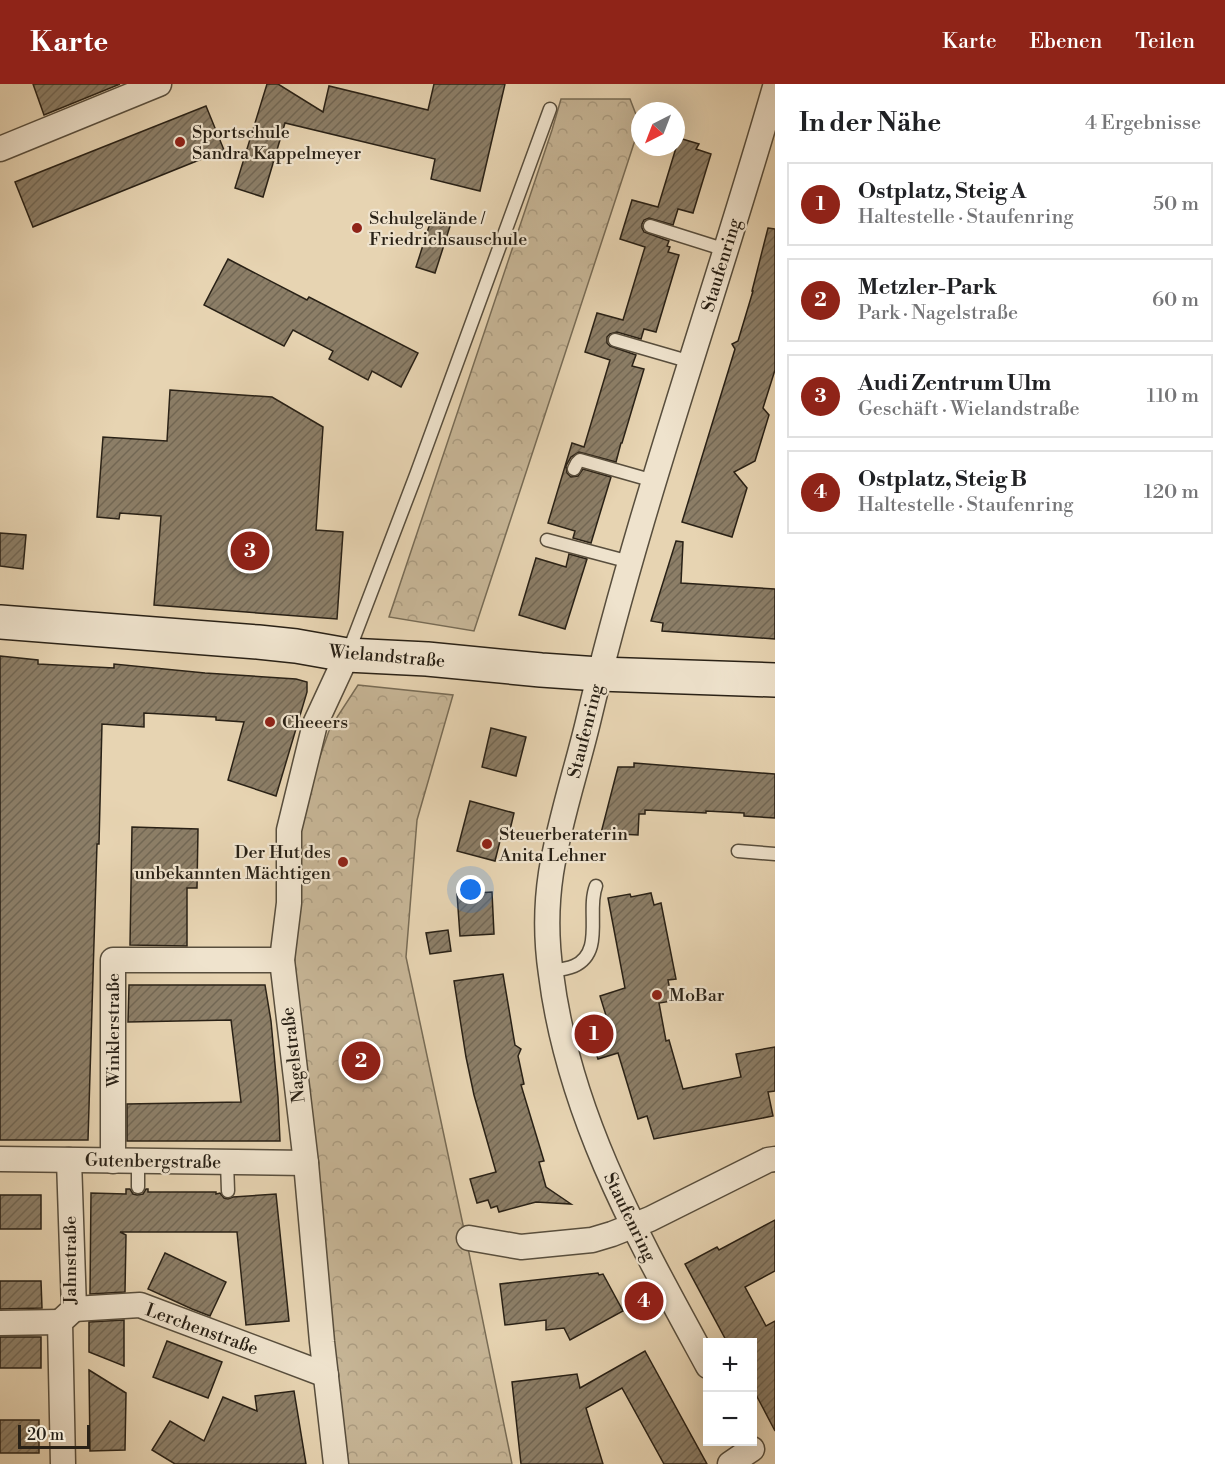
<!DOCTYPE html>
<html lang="de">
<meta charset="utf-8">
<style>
:root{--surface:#fff;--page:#f2f2f2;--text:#202124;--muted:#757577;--line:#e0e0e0;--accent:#8f2418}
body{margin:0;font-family:"Libre Bodoni",serif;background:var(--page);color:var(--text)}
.controls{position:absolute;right:18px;bottom:18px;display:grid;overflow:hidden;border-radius:0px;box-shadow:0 6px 24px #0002}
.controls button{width:54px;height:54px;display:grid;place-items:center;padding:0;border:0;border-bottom:2px solid var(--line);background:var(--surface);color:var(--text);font:30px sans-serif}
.compass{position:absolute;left:631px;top:18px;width:54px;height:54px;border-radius:50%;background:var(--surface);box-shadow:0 6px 24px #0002;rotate:222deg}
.scale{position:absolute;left:18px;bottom:15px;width:72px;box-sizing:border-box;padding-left:6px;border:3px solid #292116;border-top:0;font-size:16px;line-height:21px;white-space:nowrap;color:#292116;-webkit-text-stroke:4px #efe3cd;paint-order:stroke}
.you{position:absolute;left:471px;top:806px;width:21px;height:21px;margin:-15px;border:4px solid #fff;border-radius:50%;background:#1a73e8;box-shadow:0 0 0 9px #1a73e833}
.badge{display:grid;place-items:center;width:39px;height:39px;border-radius:50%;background:var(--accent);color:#fff;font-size:20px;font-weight:700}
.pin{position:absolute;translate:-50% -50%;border:3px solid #fff;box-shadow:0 2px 6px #0006}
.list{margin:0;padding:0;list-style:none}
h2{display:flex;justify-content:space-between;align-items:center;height:78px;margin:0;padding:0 24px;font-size:26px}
h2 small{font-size:20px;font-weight:400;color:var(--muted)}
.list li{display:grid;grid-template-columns:39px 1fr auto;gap:18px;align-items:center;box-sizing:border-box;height:84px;margin:0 12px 12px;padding:0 12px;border:2px solid var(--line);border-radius:0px}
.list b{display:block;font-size:22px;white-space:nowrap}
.list p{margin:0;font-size:20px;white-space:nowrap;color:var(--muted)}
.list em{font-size:20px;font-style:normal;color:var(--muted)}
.map{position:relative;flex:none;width:775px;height:1380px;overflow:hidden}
header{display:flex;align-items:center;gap:36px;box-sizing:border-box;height:84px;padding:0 30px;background:var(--accent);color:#fff}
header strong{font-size:28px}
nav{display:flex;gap:33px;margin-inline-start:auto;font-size:21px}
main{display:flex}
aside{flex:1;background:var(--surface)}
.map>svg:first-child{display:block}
.forest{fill:url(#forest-crowns);stroke:#786c56;stroke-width:1.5}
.building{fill:url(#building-hatch);stroke:#292116;stroke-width:1.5}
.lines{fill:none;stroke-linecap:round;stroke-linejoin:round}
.lane-casing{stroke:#584e3d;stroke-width:15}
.street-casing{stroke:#584e3d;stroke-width:27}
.secondary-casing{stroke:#292116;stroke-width:36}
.lane{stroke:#efe3cd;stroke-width:12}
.street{stroke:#efe3cd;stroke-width:24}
.secondary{stroke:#efe3cd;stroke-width:33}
.poi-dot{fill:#8f2418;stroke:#efe3cd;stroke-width:2}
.labels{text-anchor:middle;stroke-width:4.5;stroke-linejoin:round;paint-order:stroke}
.poi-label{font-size:18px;fill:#292116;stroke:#efe3cd;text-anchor:start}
.street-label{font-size:18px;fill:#292116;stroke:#efe3cd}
</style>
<header>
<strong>Karte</strong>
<nav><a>Karte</a><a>Ebenen</a><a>Teilen</a></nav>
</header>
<main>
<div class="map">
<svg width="775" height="1380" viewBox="0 0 775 1380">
<defs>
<pattern id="forest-crowns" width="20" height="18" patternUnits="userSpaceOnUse" patternTransform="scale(1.5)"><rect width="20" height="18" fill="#c7b697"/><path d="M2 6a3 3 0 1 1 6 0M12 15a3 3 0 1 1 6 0" fill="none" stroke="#ab9c81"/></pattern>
<pattern id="building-hatch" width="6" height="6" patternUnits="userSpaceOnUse" patternTransform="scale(1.5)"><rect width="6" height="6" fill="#8c7e67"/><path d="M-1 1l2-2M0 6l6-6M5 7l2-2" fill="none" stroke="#726754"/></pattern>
</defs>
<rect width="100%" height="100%" fill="#e7d4b2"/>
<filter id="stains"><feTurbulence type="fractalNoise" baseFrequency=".00333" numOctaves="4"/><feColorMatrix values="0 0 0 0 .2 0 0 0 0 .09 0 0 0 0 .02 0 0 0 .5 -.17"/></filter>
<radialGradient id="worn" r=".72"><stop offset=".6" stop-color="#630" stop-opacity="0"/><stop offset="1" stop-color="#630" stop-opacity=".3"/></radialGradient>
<!-- forest -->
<g class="forest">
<polygon points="561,15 630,15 640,41 474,547 389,533 552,46"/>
<polygon points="358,601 453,611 417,736 406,873 469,1169 512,1380 336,1380 282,876 304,718 330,644"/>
</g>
<!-- building -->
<g class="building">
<polygon points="33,0 120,0 44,31"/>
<polygon points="267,0 278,0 323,28 329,2 428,26 434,0 505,0 480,107 431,95 435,75 285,39 263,113 235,104"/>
<polygon points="206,22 224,66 33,143 15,98"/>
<polygon points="679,54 699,60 696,65 711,70 693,129 678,125 673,141 649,134 644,136 642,140 642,144 644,148 669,157 667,162 670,163 668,168 679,171 656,248 644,245 641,255 617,248 610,250 607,253 607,259 610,262 636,271 632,282 644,285 622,359 621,359 616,378 579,368 571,373 566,382 567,389 571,393 578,392 583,385 611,393 591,459 573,454 575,447 548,439 572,359 584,363 610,276 585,268 597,229 623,236 645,163 620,155 632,116 658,123"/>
<polygon points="433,130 452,136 435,189 416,183"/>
<polygon points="768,144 775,145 775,286 763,324 769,331 755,377 734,388 747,404 732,453 682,438 735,265 732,260 738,257 753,207 752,207"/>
<polygon points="228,175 307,216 309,213 418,269 401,303 372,287 368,296 329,275 333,267 293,246 284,262 204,221"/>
<polygon points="170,306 272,313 323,343 316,446 343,448 337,535 154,521 161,432 120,429 119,435 97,433 103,353 167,357"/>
<polygon points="0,449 26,451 23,485 0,482"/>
<polygon points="676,457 683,458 681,499 775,505 775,555 662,547 663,539 651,537"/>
<polygon points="569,470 587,475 565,545 519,531 536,474 566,483"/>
<polygon points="0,572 38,576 38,580 114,584 114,580 205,589 296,595 307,598 307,608 276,712 228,696 244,638 216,636 216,633 144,629 144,643 102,640 99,760 97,760 88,1056 0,1056"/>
<polygon points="491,644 526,653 516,692 482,683"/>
<polygon points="634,679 775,690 775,734 744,732 744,729 706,727 706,729 645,726 645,730 639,730 638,751 601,749 618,683 634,683"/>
<polygon points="470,717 514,729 510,746 503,745 495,777 457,767"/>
<polygon points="132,743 198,745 197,804 187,804 187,862 130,861"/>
<polygon points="492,808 494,850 460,852 457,810"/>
<polygon points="651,809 654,821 661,819 676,895 668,896 672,917 659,919 666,957 669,956 683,1005 741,993 736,970 775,963 775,1007 768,1008 773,1032 654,1055 647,1032 638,1035 618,969 598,975 592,957 612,951 600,912 625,904 608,814 630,810 631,813"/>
<polygon points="448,846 451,867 430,870 426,849"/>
<polygon points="503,890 515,961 521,965 518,972 524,1000 521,1001 544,1077 539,1078 546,1103 571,1120 536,1118 499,1128 497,1122 491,1124 488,1116 477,1119 470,1095 496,1088 474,1011 466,973 454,897"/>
<polygon points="129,901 265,901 271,937 278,1013 280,1057 127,1057 127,1020 241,1018 231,936 128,938"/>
<polygon points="126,1105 130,1105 133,1110 137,1111 143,1110 146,1105 148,1105 148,1108 216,1108 216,1110 220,1109 224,1114 228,1115 233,1113 276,1110 289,1237 246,1241 237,1148 120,1148 126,1151 125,1208 90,1210 91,1109 126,1110"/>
<rect x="0" y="1111" width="41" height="34"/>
<polygon points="775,1136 775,1187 745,1203 766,1242 775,1237 775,1347 753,1305 753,1258 727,1258 685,1180 717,1163 719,1166"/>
<polygon points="165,1169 226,1198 210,1232 192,1225 148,1205"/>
<polygon points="598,1189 599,1191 603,1190 623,1227 570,1256 564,1244 546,1246 546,1236 505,1241 500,1200"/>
<polygon points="0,1197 41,1197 42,1224 0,1225"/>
<polygon points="124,1236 124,1282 89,1268 89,1238"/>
<rect x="0" y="1253" width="41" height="31"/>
<polygon points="167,1257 222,1278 208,1314 153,1293"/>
<polygon points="645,1267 707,1380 664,1380 622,1304 586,1324 603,1380 521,1380 512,1298 577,1290 580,1304"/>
<polygon points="89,1286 126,1309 125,1366 90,1367"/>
<polygon points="294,1307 306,1380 175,1380 152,1366 170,1337 204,1357 223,1313 257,1327 255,1312"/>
<rect x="0" y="1336" width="39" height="33"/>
</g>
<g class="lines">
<!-- lane casing -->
<g class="lane-casing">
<g id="lane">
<polyline points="650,142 726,166"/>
<polyline points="615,256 691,278"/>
<polyline points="574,385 577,379 580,376 654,397"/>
<polyline points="547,456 630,478"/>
<polyline points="348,569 416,391 550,25"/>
<polyline points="738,767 775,770"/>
<path d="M550,887c8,-1 17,-2 24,-5 31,-14 12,-55 22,-80"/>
<polyline points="227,1078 228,1107"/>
<polyline points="138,1103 138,1077"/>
</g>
</g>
<!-- street casing -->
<g class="street-casing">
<g id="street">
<polyline points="0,65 159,0"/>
<polyline points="0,1075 306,1079"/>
<polyline points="113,1077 113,876 282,876"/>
<polyline points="469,1154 521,1163 592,1156 612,1150 650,1135 768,1076 775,1075"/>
<polyline points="74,1225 140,1221 326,1291"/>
<polyline points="0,1239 60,1238"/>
<path d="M708,1282c-68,-125 -139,-248 -157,-392 -5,-34 -5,-68 0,-101 8,-51 25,-101 37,-151 51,-215 126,-423 187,-635"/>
<polyline points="63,1380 60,1238 74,1225 69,1076"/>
<polyline points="336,1380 322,1258 306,1079 282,876 289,819 289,746 315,640 347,571"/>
<polyline points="730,1380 752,1365"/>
</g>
</g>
<!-- secondary casing -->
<g class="secondary-casing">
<polyline id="secondary" points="0,538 258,558 296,562 347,571 427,575 541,586 599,590 775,596"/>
</g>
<!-- lane -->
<use href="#lane" class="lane"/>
<!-- street -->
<use href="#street" class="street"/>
<!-- secondary -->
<use href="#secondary" class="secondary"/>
</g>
<!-- markers -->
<g class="poi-dot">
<circle cx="180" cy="58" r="6"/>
<circle cx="357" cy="144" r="6"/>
<circle cx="270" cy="638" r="6"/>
<circle cx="487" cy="760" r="6"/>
<circle cx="343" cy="778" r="6"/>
<circle cx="657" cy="911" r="6"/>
</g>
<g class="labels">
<!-- poi labels -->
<g class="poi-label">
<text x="192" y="54">Sportschule<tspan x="192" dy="21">Sandra Kappelmeyer</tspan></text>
<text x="369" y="140">Schulgelände /<tspan x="369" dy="21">Friedrichsauschule</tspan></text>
<text x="282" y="644">Cheeers</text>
<text x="499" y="756">Steuerberaterin<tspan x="499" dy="21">Anita Lehner</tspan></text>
<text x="331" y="774" text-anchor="end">Der Hut des<tspan x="331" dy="21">unbekannten Mächtigen</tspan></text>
<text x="669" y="917">MoBar</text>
</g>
<!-- street labels -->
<g class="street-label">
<text transform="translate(721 181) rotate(-73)" y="6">Staufenring</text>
<text transform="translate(387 572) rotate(5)" y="6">Wielandstraße</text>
<text transform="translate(585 647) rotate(-76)" y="6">Staufenring</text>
<text transform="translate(113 946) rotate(-90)" y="6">Winklerstraße</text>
<text transform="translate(293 971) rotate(-97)" y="6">Nagelstraße</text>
<text transform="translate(153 1077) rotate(1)" y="6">Gutenbergstraße</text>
<text transform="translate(630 1133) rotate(64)" y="6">Staufenring</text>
<text transform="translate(70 1176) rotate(-90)" y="6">Jahnstraße</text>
<text transform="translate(202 1245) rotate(20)" y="6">Lerchenstraße</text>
</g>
</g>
<rect width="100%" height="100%" filter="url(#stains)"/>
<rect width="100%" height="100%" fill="url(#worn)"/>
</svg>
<div class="controls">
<button>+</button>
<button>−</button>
</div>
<svg class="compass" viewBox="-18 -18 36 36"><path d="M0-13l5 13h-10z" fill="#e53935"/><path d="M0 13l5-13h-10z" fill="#757577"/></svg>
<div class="scale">20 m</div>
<div class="you"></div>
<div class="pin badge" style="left:594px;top:950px">1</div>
<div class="pin badge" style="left:361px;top:977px">2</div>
<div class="pin badge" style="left:250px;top:467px">3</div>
<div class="pin badge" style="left:644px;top:1217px">4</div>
</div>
<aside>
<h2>In der Nähe<small>4 Ergebnisse</small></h2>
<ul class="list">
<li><span class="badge">1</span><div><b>Ostplatz, Steig A</b><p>Haltestelle · Staufenring</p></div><em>50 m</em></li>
<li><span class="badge">2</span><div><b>Metzler-Park</b><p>Park · Nagelstraße</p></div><em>60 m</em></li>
<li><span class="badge">3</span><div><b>Audi Zentrum Ulm</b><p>Geschäft · Wielandstraße</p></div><em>110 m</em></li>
<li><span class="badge">4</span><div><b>Ostplatz, Steig B</b><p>Haltestelle · Staufenring</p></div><em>120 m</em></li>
</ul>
</aside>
</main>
